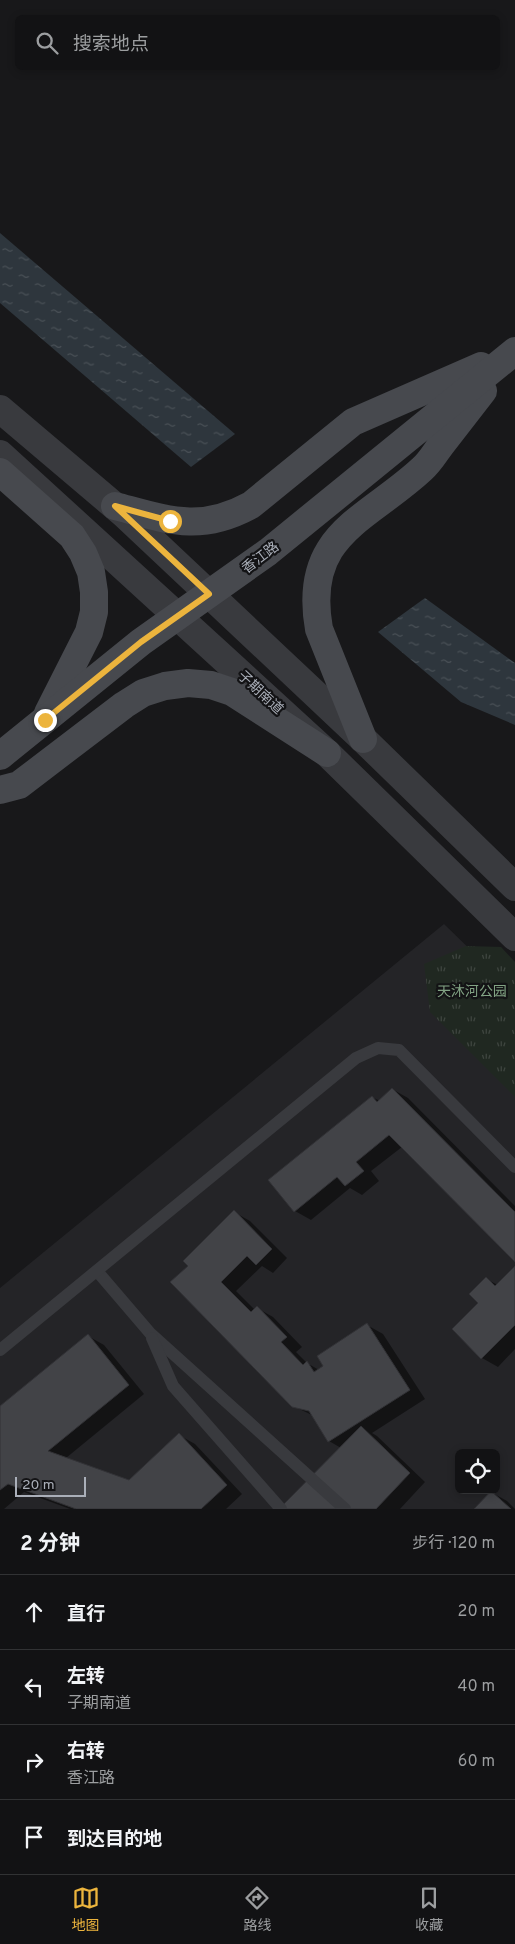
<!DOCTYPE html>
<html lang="zh">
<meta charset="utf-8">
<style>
:root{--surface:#121214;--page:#1b1b1d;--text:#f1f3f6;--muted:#9c9ea0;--line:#313234;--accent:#ecb43d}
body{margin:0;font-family:Overpass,"Noto Sans SC",sans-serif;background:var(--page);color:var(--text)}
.controls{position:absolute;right:15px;bottom:15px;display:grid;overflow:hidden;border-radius:8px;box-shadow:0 2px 8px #0003}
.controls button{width:45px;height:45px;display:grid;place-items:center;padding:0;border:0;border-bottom:1px solid var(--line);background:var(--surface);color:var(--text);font:25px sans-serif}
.scale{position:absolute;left:15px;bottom:12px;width:71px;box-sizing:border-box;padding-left:5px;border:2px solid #aaafb9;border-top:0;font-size:14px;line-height:18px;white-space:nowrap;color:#aaafb9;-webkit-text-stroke:4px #131315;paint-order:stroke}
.stop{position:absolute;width:15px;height:15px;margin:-11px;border:4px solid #ecb43d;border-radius:50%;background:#fff}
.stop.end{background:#ecb43d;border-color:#fff;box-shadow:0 1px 5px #0008}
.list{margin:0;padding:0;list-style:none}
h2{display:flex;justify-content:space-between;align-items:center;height:65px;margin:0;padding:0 20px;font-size:21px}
h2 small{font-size:16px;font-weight:400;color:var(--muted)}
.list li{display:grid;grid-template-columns:32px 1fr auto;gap:15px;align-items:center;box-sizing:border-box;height:75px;padding:0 20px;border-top:1px solid var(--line)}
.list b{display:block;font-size:19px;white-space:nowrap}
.list p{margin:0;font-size:16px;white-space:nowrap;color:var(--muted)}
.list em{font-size:16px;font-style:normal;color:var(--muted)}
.icon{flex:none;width:28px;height:28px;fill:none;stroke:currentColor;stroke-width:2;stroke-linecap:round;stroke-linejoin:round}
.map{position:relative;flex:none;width:515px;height:1509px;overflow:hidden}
.search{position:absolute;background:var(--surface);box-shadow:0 2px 8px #0003;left:15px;right:15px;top:15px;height:55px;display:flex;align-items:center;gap:12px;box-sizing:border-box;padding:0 18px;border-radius:8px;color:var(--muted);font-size:19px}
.sheet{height:365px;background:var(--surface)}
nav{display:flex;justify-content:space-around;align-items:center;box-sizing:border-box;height:70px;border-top:1px solid var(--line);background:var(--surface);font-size:14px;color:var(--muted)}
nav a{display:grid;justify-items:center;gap:2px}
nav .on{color:var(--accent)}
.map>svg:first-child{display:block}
.built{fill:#242427;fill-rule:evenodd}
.grass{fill:url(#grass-tufts)}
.water{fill:url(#water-ripples)}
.shadow{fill:#0007}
.building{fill:#424347;stroke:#323236}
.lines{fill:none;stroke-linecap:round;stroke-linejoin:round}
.service{stroke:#393a3e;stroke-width:12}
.tertiary{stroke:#393a3e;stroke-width:28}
.secondary{stroke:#47494e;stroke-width:28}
.route{stroke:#ecb43d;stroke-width:6}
.labels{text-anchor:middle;stroke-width:4.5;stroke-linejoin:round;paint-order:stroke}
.street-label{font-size:14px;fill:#aaafb9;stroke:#131315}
.park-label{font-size:14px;fill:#82a384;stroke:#131315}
</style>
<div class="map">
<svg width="515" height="1509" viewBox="0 0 515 1509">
<defs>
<pattern id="grass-tufts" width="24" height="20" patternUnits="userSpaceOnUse" patternTransform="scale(1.25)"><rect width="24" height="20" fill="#202821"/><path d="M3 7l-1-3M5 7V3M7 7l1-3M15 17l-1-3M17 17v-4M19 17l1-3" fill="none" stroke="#3e453f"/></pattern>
<pattern id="water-ripples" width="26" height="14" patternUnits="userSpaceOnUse" patternTransform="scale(1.25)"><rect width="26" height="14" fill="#2e363d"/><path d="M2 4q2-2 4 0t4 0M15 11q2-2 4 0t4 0" fill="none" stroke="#4a5157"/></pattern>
</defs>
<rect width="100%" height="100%" fill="#18181a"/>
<!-- built -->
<path class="built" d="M444,924l71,69v516h-515v-221zM459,1453h37v37h-37z"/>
<!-- grass -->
<polygon class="grass" points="466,946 501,947 515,962 515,1097 430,1012 424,964"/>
<!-- water -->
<g class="water">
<polygon points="0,233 235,434 191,467 0,303"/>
<polygon points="425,598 515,663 515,725 461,702 378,632"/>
</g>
<!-- shadow -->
<g class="shadow">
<polygon points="392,1089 408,1098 515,1206 515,1260 402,1147 371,1171 379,1181 362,1195 350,1188 311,1220 295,1211 372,1097 380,1101"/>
<polygon points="234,1212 250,1221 287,1258 273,1273 262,1266 236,1291 255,1310 257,1308 273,1317 302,1347 296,1352 307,1363 319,1370 367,1325 383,1334 425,1399 372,1433 377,1436 425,1482 400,1509 281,1509 341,1448 329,1441 314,1416 293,1406 189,1266"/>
<polygon points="515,1268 515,1349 498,1367 482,1358 480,1303 486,1279 498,1285"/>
<polygon points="88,1336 104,1345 144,1394 66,1458 129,1481 179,1435 195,1444 242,1494 226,1509 70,1509 24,1492 4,1509 0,1509 0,1408"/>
<polygon points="491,1492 507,1501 515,1509 476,1509"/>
</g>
<!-- building -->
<g class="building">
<polygon points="392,1088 515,1212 515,1262 389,1135 356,1162 364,1171 345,1186 337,1177 294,1212 268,1180 372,1096 377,1102"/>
<polygon points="234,1210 272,1249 256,1265 247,1256 221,1282 251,1312 257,1306 287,1337 281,1342 303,1365 307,1361 314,1372 323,1366 317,1356 367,1323 410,1390 328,1442 309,1411 292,1407 170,1282 188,1266 183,1261"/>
<polygon points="515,1266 515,1325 481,1359 452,1329 478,1303 469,1294 486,1277 495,1286"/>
<polygon points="88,1334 129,1385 48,1451 129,1480 179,1433 227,1485 201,1509 76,1509 8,1484 0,1490 0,1406"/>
<polygon points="361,1426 410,1473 376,1509 279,1509"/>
<polygon points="491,1491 511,1509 474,1509"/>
</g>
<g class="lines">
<!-- service -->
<g class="service">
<polyline points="97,1271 150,1333 345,1509"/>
<polyline points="152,1338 173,1386 281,1509"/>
<polyline points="0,1350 356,1058 378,1048 399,1050 515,1167"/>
</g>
<!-- tertiary -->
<g class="tertiary">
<polyline points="0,409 124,514 363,739 515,887"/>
<polyline points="0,454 327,753 515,937"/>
</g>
<!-- secondary -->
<g class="secondary">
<polyline points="0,472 72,536 83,553 91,572 94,592 94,612 89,632 48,713"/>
<path d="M115,506c53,14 85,27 136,-1l102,-83 128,-56"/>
<path d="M363,739l-44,-110c-17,-95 47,-108 103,-160 8,-7 13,-16 19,-24 14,-18 28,-36 42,-54"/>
<polyline points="0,756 141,642 268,552 515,351"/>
<polyline points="0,790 19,785 124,705 143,693 165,686 188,683 211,685 232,692 327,753"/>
</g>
</g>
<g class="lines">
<!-- route -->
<polyline class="route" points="45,720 141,642 209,594 115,506 170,521"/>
</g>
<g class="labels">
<!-- street labels -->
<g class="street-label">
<text transform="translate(260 557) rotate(-37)" y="5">香江路</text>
<text transform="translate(261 692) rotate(43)" y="5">子期南道</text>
</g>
<!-- park labels -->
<g class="park-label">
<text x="472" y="996">天沐河公园</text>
</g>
</g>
</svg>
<div class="controls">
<button><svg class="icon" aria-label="locate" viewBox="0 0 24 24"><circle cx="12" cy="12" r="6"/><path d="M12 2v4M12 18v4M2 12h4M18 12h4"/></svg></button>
</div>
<div class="scale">20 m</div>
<div class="stop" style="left:170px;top:521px"></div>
<div class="stop end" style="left:45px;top:720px"></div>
<div class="search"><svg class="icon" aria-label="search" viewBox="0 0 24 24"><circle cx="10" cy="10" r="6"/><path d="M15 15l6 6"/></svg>搜索地点</div>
</div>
<section class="sheet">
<h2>2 分钟<small>步行 · 120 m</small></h2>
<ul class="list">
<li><svg class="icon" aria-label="ahead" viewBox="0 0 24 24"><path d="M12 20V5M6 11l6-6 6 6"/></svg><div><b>直行</b></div><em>20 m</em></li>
<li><svg class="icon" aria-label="left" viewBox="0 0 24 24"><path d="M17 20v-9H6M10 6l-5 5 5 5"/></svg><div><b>左转</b><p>子期南道</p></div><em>40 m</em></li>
<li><svg class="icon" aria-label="right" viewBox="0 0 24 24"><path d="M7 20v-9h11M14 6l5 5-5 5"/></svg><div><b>右转</b><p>香江路</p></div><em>60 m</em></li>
<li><svg class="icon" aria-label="arrive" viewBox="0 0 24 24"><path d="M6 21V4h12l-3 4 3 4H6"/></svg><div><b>到达目的地</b></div></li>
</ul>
</section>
<nav>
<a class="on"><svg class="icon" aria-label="map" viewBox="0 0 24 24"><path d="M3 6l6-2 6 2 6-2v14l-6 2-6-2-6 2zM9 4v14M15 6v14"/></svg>地图</a>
<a><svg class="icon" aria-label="directions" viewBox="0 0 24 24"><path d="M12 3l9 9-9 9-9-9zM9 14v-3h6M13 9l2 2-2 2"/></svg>路线</a>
<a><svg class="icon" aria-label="saved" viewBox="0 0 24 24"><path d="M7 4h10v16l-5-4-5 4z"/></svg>收藏</a>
</nav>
